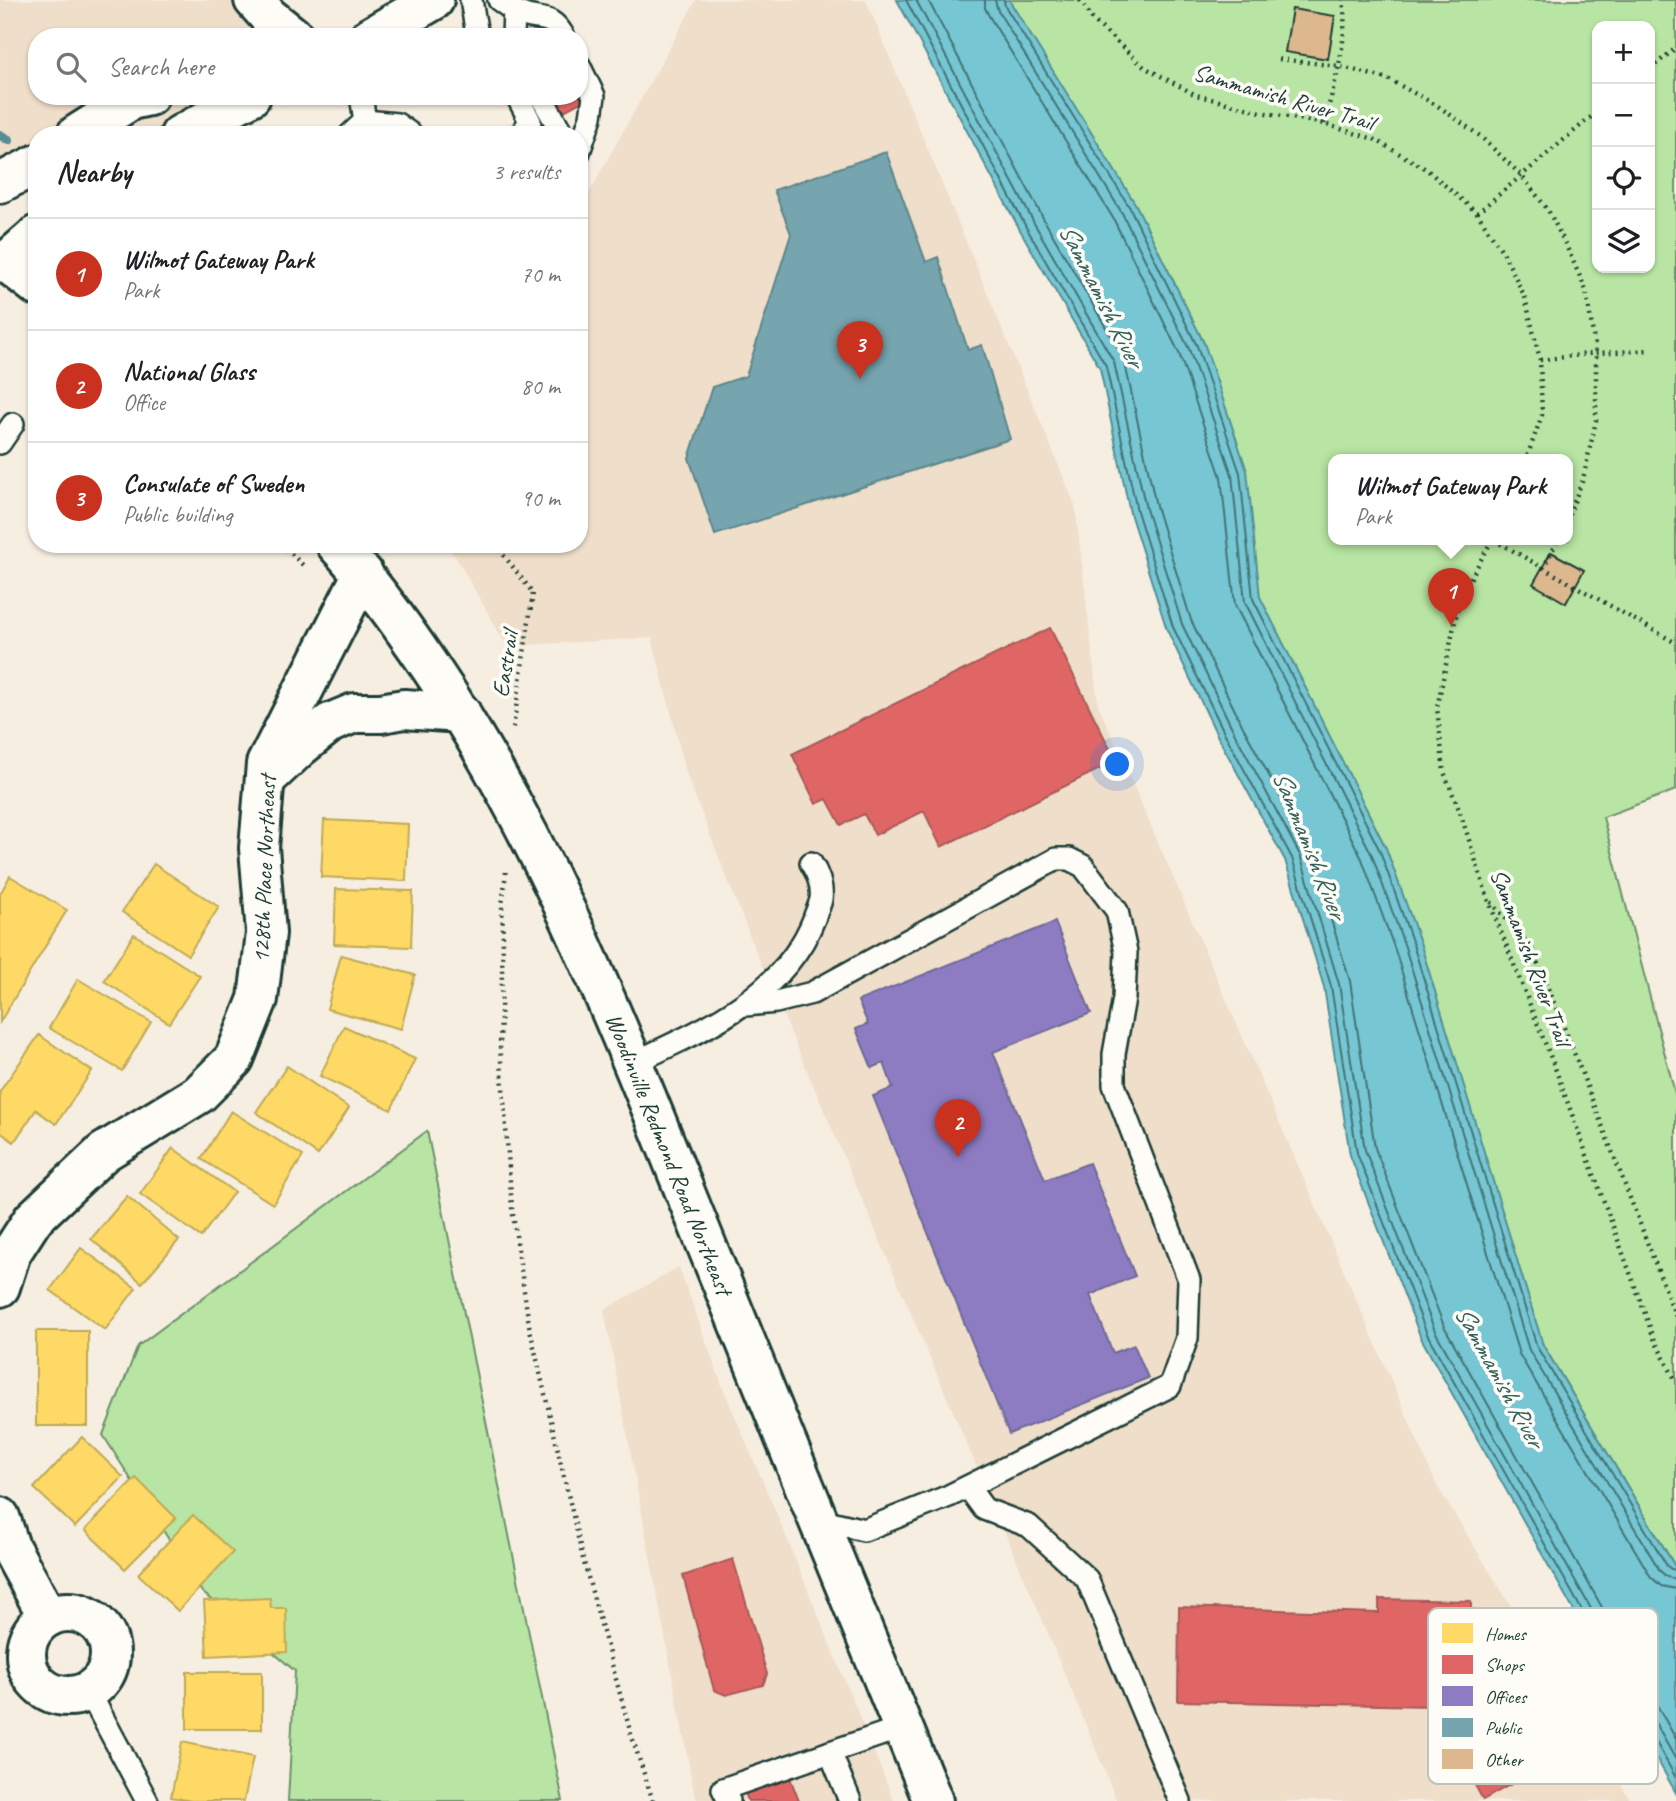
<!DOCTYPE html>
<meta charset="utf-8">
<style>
:root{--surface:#fff;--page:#f2f2f2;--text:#202124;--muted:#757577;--line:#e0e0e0;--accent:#c8321e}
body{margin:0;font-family:Caveat,sans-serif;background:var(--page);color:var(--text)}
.controls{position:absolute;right:21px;top:21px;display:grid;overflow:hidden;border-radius:14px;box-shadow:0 2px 5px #0004}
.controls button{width:63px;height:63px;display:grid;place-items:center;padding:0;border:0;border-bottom:2px solid var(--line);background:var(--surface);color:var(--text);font:35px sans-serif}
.you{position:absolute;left:1118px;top:765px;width:24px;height:24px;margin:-18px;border:5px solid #fff;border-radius:50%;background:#1a73e8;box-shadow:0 0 0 10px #1a73e833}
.badge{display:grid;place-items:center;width:46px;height:46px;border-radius:50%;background:var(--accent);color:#fff;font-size:23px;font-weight:700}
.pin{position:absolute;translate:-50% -58px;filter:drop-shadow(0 2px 4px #0008)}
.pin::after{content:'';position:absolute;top:37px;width:24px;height:21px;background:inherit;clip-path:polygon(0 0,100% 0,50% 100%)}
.popup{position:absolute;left:1328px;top:454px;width:245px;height:91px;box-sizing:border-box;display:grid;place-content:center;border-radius:14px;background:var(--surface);filter:drop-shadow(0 2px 5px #0005);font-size:23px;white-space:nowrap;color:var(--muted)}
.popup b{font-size:26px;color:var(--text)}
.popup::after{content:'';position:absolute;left:50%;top:100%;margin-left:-14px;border:14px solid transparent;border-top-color:var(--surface)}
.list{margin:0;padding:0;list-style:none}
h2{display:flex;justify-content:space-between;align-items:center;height:91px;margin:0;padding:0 28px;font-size:30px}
h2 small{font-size:23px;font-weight:400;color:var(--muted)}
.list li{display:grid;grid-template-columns:46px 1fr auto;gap:21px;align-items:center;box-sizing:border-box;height:112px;padding:0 28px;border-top:2px solid var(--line)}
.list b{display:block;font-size:26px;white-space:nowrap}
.list p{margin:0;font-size:23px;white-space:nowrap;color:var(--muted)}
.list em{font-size:23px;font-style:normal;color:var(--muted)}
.icon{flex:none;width:38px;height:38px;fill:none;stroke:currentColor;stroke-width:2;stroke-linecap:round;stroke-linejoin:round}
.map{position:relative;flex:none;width:1676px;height:1801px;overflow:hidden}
.search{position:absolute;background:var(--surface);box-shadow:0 2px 5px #0004;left:28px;top:28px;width:560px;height:77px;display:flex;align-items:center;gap:18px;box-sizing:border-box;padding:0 24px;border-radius:28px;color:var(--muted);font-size:26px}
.panel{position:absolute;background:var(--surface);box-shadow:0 2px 5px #0004;left:28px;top:126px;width:560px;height:427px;border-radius:28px}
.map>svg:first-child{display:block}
.built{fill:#efdec9}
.green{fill:#b8e5a3;stroke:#6c916c;stroke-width:2;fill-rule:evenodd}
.water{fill:#77c6d4;stroke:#548f94;stroke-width:2}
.homes{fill:#ffd966;stroke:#bcaa57;stroke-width:2}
.shops{fill:#e06666;stroke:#a65a57;stroke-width:2}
.offices{fill:#8e7cc3;stroke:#6d6998;stroke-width:2}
.public{fill:#76a5af;stroke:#5c868a;stroke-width:2}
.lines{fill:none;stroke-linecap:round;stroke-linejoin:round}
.shore{stroke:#427474;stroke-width:2}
.stream{stroke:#548f94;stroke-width:10}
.building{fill:#ddb78e;stroke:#1f3d34;stroke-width:2}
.lane-casing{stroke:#1f3d34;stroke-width:26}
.street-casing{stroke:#1f3d34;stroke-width:44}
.primary-casing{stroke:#1f3d34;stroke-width:44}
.path{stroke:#1f3d34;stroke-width:4.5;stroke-dasharray:2 5;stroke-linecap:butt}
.lane{stroke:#fdfcf7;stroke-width:21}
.street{stroke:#fdfcf7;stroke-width:38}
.primary{stroke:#fdfcf7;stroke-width:38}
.labels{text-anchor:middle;stroke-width:7;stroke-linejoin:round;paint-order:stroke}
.street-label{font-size:24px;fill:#1f3d34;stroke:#fdfcf7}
.water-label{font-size:26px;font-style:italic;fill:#355f5c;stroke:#fdfcf7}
.key{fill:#fdfcf7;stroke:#bac3bc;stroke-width:2}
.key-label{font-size:19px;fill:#1f3d34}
</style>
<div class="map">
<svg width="1676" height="1801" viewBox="0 0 1676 1801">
<rect width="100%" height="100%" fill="#f7eee2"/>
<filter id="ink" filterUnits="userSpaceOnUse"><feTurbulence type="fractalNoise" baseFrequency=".0143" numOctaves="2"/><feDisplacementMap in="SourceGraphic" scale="14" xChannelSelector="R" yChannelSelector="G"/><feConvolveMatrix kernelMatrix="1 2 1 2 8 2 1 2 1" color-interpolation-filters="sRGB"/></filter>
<g filter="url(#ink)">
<!-- built -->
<g class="built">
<polygon points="0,0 252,0 297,37 37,37 37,96 251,96 180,135 37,135 37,193 0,167"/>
<polygon points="696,0 866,0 1075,505 1098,704 1437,1486 1631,1801 1117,1801 1047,1631 754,947 687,776 652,638 507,646 455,556 444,544 579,544 579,211"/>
<polygon points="679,1267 723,1388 783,1529 894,1801 698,1801 694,1792 604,1310"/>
</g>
<!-- green -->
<g class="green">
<path d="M945,0h731v790l-73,27 73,280v471l-133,-223zM1597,26h53v242h-53zM1334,460h234v80h-234z"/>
<polygon points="427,1131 563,1801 288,1801 295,1671 202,1592 103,1435 138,1346"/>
</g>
<!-- water -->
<polygon class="water" points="897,0 1009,0 1136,205 1204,343 1247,471 1260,597 1386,848 1420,942 1543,1345 1676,1568 1676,1793 1421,1338 1350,1155 1324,987 1285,860 1218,737 1167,630 1130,513 1100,368 1020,230"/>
<!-- homes -->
<g class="homes">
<polygon points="324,820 408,824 406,881 321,877"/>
<polygon points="154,864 219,907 188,955 122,912"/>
<polygon points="10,876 67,910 0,1022 0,894"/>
<polygon points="336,889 413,891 411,947 334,944"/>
<polygon points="134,934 200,976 169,1023 104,981"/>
<polygon points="341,955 415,975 401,1029 327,1009"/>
<polygon points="78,979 151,1022 122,1071 49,1028"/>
<polygon points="344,1026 415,1059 391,1110 320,1076"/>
<polygon points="39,1035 92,1071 56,1124 36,1110 14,1142 0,1132 0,1091"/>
<polygon points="287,1066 349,1108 318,1155 256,1112"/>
<polygon points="231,1111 303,1156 273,1204 201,1159"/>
<polygon points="173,1148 234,1192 201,1237 140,1194"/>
<polygon points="127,1196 179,1240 142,1283 91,1239"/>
<polygon points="81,1248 136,1288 105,1330 50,1290"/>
<rect x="36" y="1331" width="52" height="95"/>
<polygon points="82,1437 123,1477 75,1527 34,1488"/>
<polygon points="136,1478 176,1518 125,1569 85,1530"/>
<polygon points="193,1515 233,1552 178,1611 138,1574"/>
<polygon points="270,1598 271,1608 286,1608 287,1652 207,1656 204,1601"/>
<rect x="187" y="1672" width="75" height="57"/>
<polygon points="182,1742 253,1757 244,1801 191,1801 171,1797"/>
</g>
<!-- shops -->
<g class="shops">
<polygon points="554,25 560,37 532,37"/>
<polygon points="579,72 592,96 555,116 544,96 579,96"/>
<polygon points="1050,628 1116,761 941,847 924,811 875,835 864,814 841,825 827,799 816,804 792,754"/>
<polygon points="733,1559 767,1674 763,1685 726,1695 714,1690 683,1576"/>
<polygon points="1379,1599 1471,1601 1471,1616 1485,1617 1565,1754 1483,1800 1432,1706 1178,1701 1179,1607 1379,1613"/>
<polygon points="789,1775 799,1801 748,1801 745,1792"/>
</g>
<!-- offices -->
<polygon class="offices" points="1055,922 1091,1013 993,1052 1045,1180 1089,1163 1135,1276 1090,1295 1113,1353 1134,1345 1148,1378 1009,1434 873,1096 893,1088 884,1063 872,1068 856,1029 868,1024 858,1001"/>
<!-- public -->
<polygon class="public" points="886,152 926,262 938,257 968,350 982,345 1010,439 715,535 689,458 712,387 746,376 791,234 774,190"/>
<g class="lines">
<!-- shore -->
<g class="shore">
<polyline points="906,0 1026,227 1106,366 1137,511 1173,627 1225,734 1292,858 1331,986 1357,1153 1427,1334 1676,1778"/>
<polyline points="916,0 1034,223 1114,362 1146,509 1182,624 1233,730 1300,855 1339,984 1365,1150 1435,1331 1676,1760"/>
<polyline points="928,0 1043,218 1124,359 1156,506 1191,620 1242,725 1310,852 1350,981 1375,1148 1444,1326 1676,1739"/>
<polyline points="985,0 985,8 989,16 1113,218 1179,353 1221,477 1235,605 1362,859 1395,950 1519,1354 1651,1577 1661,1586 1676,1589"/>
<polyline points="995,0 998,11 1122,213 1189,349 1232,475 1245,602 1372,855 1405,947 1529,1350 1660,1571 1667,1577 1676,1579"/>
<polyline points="1004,0 1005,6 1130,208 1197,346 1240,473 1253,599 1380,851 1413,944 1537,1347 1667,1566 1671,1569 1676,1570"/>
</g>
<!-- stream -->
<polyline class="stream" points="0,135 9,140"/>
</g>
<!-- building -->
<g class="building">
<polygon points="1292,9 1335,16 1328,59 1285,52"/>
<polygon points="1551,552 1584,570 1566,603 1533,584"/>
</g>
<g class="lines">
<!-- lane casing -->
<g class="lane-casing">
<g id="lane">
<polyline points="471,0 477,34 479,37"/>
<path d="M499,0c6,4 13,10 20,13 20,10 31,-2 45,24"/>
<polyline points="513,37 514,10"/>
<polyline points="579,65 594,96 591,117 579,152"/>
<polyline points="517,96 530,121 521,135"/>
<polyline points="541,96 563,135"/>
<polyline points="365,121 397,124 412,135"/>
<polyline points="350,135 365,121 362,102 359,96"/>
<polyline points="0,443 13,424"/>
<polyline points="746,1005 776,1002 812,993 1056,859 1069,859 1083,866 1117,911 1126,952 1124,998 1114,1054 1114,1085 1189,1280 1187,1338 1170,1386 949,1496 864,1530 818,1519"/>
<path d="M633,1063c70,-33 151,-67 181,-144 2,-7 6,-14 7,-20 2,-12 -4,-27 -10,-36"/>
<polyline points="968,1487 984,1509 1029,1526 1087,1579 1180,1801"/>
<polyline points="89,1692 147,1801"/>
<polyline points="830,1752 850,1801"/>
<polyline points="729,1801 723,1789 903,1727"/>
</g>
</g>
<!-- street casing -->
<g class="street-casing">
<g id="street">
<polyline points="254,0 269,17 294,37"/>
<polyline points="269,776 300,747 330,723 354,713 381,713 404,709 461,713"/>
<polyline points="0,1287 11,1253 33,1219 104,1152 199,1094 234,1059 258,999 266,933 259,848 266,764 363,573"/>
<polyline points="0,1517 10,1547 48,1617"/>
<circle cx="68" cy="1654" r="42"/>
</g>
</g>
<!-- primary casing -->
<g class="primary-casing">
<g id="primary">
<polyline points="370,37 434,0"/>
<polyline points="76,135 131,100 149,96"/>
<polyline points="180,135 251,96"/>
<polyline points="0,183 37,164"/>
<polyline points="37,235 6,262 37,286"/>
<path d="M336,544c35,38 65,80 94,123 117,172 192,370 270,562 77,191 155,381 233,572"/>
</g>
</g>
<!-- path -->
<g class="path">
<polyline points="1080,0 1093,20 1144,67 1196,95 1261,112 1324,124 1374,139 1426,169 1477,213 1504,254 1525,297 1540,360 1542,415 1526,460"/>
<polyline points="1279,59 1338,66 1388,79 1438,106 1480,136 1521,175 1548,210 1564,241 1586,290 1596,353 1596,421 1583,479 1568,517"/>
<polyline points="1650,69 1676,48"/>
<path d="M1324,124c10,-40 25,-83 19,-124"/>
<polyline points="1477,213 1597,112"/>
<polyline points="1540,360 1596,353 1651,350"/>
<polyline points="1492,540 1460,597 1437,708 1444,772 1460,812 1488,899 1555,1068 1655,1341 1676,1381"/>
<polyline points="1494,540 1676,643"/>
<polyline points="281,544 306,568"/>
<polyline points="495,544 533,593 513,728"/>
<polyline points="1543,568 1558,540"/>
<polyline points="506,872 502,905 503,937 500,1047 512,1208 529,1325 583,1559 631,1734 653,1801"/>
<polyline points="1491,902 1531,947 1566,1032 1676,1317"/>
</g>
<!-- lane -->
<use href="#lane" class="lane"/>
<!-- street -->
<use href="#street" class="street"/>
<!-- primary -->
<use href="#primary" class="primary"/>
</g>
</g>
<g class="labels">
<!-- street labels -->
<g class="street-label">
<text transform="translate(1284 97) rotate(16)" y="8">Sammamish River Trail</text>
<text transform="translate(505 664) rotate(-81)" y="8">Eastrail</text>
<text transform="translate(264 869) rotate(-88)" y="8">128th Place Northeast</text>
<text transform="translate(1531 957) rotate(69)" y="8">Sammamish River Trail</text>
<text transform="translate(669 1154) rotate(68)" y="8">Woodinville Redmond Road Northeast</text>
</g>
<!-- water labels -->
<g class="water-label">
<text transform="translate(1102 295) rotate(63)" y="9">Sammamish River</text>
<text transform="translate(1310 844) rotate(68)" y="9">Sammamish River</text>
<text transform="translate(1500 1376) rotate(61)" y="9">Sammamish River</text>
</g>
</g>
<!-- legend -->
<rect x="1428" y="1608" width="230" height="176" rx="10" class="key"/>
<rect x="1442" y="1623" width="31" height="20" fill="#ffd966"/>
<rect x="1442" y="1655" width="31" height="19" fill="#e06666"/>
<rect x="1442" y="1686" width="31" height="20" fill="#8e7cc3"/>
<rect x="1442" y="1718" width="31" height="19" fill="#76a5af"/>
<rect x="1442" y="1749" width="31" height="20" fill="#ddb78e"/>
<g class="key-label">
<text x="1485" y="1640">Homes</text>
<text x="1485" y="1671">Shops</text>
<text x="1485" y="1703">Offices</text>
<text x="1485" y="1734">Public</text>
<text x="1485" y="1766">Other</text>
</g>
</svg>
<div class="controls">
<button>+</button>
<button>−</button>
<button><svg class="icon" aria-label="locate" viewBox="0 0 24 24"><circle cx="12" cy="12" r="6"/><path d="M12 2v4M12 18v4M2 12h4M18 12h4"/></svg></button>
<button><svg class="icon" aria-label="layers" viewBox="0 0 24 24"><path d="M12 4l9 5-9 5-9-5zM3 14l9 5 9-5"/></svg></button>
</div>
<div class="you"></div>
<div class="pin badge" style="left:1451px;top:626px">1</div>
<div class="popup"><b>Wilmot Gateway Park</b>Park</div>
<div class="pin badge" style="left:958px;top:1157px">2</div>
<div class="pin badge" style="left:860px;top:379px">3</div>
<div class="search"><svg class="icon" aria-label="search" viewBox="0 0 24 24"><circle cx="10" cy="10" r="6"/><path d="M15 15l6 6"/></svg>Search here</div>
<section class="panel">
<h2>Nearby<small>3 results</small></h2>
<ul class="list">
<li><span class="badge">1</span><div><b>Wilmot Gateway Park</b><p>Park</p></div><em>70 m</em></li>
<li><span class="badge">2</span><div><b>National Glass</b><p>Office</p></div><em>80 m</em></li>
<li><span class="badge">3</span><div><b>Consulate of Sweden</b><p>Public building</p></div><em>90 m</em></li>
</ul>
</section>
</div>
